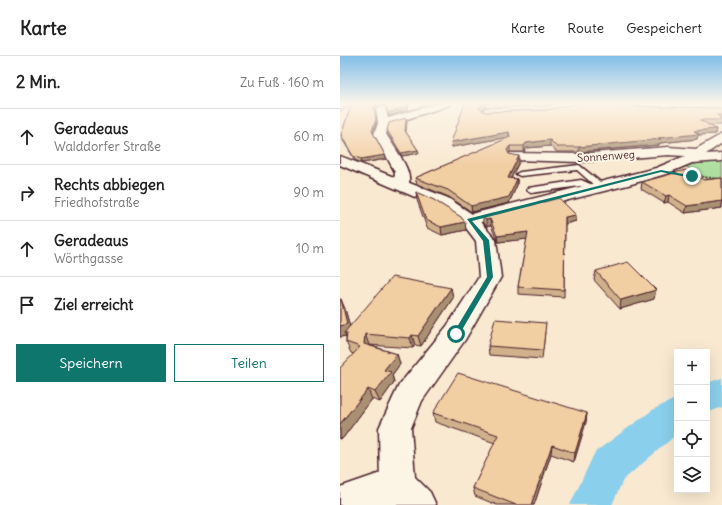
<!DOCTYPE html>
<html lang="de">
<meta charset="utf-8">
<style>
:root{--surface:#fff;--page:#f2f2f2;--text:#222;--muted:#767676;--line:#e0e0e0;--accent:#0f766e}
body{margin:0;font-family:Delius,sans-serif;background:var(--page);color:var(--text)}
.controls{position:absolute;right:12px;bottom:12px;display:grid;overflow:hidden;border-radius:0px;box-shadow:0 4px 16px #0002}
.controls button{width:36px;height:36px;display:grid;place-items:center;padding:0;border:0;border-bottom:1px solid var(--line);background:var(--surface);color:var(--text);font:20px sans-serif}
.stop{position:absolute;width:12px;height:12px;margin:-9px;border:3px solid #0f766e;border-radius:50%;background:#fff}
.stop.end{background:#0f766e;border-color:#fff;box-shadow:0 1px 4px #0008}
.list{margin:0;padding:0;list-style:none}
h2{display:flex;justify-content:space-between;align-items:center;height:52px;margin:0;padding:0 16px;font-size:17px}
h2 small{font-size:13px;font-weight:400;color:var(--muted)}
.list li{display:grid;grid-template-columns:26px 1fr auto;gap:12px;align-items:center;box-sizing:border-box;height:56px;padding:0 16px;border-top:1px solid var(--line)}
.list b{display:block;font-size:15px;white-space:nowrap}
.list p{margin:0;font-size:13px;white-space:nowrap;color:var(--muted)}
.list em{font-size:13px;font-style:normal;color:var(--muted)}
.actions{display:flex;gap:8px;padding:12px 16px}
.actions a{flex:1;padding:9px 0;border:1px solid var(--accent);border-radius:0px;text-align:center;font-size:14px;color:var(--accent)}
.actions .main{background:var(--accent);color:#fff}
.icon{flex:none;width:22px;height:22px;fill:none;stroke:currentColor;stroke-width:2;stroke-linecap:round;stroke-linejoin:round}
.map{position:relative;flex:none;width:382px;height:449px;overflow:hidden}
header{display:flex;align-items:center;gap:24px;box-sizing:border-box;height:56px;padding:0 20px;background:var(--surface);border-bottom:1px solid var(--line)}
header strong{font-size:19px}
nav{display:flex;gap:22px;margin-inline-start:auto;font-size:14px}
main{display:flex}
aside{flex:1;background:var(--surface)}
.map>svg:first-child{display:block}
.green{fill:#afe0a1;stroke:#7c8066}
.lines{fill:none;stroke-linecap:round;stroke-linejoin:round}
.canal{fill:#8acfeb;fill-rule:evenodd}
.lane-casing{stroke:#4a1f2b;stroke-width:3}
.street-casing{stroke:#4a1f2b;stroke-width:3}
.secondary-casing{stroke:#4a1f2b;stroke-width:3}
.path{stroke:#4a1f2b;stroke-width:1.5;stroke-dasharray:2 1.5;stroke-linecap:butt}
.lane{fill:#fcf5e5;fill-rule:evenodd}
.street{fill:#fcf5e5;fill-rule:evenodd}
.secondary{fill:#fcf5e5;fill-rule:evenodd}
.wall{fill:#d0b18c;stroke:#4a1f2b}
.shaded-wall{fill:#a99072;stroke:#4a1f2b}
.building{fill:#f2cea3;stroke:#4a1f2b}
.route{fill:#0f766e}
.labels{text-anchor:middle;stroke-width:4;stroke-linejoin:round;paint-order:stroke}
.far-street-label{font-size:11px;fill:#4a1f2b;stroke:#fcf5e5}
</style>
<header>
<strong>Karte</strong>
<nav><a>Karte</a><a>Route</a><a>Gespeichert</a></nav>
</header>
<main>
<aside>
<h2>2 Min.<small>Zu Fuß · 160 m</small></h2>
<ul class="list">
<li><svg class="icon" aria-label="ahead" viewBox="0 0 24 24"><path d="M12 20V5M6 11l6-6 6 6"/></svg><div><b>Geradeaus</b><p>Walddorfer Straße</p></div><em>60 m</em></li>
<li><svg class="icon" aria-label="right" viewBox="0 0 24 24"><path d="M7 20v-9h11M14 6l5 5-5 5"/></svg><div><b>Rechts abbiegen</b><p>Friedhofstraße</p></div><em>90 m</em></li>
<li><svg class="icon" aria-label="ahead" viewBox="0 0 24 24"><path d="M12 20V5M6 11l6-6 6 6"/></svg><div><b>Geradeaus</b><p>Wörthgasse</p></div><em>10 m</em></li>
<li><svg class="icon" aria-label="arrive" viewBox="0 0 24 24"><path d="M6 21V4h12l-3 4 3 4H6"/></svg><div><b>Ziel erreicht</b></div></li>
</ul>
<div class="actions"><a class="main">Speichern</a><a>Teilen</a></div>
</aside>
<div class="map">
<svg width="382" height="449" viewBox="0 0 382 449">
<rect width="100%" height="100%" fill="#f9e9d1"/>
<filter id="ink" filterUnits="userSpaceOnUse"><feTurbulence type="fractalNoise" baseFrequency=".025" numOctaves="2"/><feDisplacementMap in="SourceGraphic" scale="8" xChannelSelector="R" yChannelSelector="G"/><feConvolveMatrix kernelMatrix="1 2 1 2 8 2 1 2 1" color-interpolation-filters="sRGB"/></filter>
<g filter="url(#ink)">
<!-- green -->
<polygon class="green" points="377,103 382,103 382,131 345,110"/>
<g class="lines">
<!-- canal -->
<g class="canal">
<polygon points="382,322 382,351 367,357 367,327"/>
<polygon points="337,342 337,378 283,424 272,449 230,449 255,396 314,353"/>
</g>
<!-- lane casing -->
<g class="lane-casing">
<polygon id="lane" points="239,109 264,129 264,133 255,136 240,130 191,137 187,134 188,132 241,124 255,130 237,114 180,120 176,118 180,116"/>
</g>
<!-- street casing -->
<g class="street-casing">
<g id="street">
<path d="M98,47h14l-2,2 -61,20 -3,9c7,12 31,41 21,54h-10l-3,-3 1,-13 -21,-38 4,-11 -2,-14 5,-3 4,1 3,11z"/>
<path d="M250,47l49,2 5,3c-7,8 -42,0 -52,-3z"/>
<polygon points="382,78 382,87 366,98 382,97 382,105 352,107 326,118 288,129 129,169 123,168 120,164 123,160 316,112 345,100 328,99 239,106 175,104 170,103 168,100 170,97 239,98 328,91 356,93"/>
<polygon points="58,411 71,416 76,429 71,442 53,449 0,449 0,431"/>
</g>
</g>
<!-- secondary casing -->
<g class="secondary-casing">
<g id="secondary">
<polygon points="0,47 15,47 0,54"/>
<polygon points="0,100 108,142 135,160 156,184 161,221 125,284 82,345 71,372 75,421 90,436 96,449 52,449 45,442 40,429 39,372 59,329 107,270 139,221 136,185 123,168 96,150 0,109"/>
</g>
</g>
<!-- path -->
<polyline class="path" points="355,120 382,123"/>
<!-- lane -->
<use href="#lane" class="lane"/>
<!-- street -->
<use href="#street" class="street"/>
<!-- secondary -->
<use href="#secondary" class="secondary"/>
</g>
<!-- wall -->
<g class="wall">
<polygon points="12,47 69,47 68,54 49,60 45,50 40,49 35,53 36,67 33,77 46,103 22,107 15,104 2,83 1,79"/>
<polygon points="125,47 220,47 207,50 145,52 142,54 145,56 207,54 258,48 273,50 382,52 382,69 369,69 376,73 375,78 358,79 357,83 320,87 319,89 239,96 217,96 210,90 186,92 184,96 170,96 168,98 169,98 179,106 171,122 177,123 177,129 169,147 132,156 109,141 77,128 75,122 169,82 169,81 112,91"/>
<polygon points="329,47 382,47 382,48"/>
<polygon points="66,62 67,65 66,76 78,94 79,97 62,100 48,78 47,74"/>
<polygon points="382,122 382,152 345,157 328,146 324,147 301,133 302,126 364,124"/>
<polygon points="76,136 126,174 102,179 87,172 77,144"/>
<polygon points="143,161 236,165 225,168 224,241 178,238 178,231 187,183 158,186 151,170 146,170 143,167"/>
<polygon points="256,215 314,243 280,253 254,224"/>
<polygon points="111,232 113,242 81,290 75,289 73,292 29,289 57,298 60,308 52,319 54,326 40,346 32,343 3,382 0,383 0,312 14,298 11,297 6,286 6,280 0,281 0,243 5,253 10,271"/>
<polygon points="205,276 202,303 149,299 148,290"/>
<polygon points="93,357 247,357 246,366 234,406 211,398 194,449 157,449 135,440 133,432 155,387 95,366"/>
</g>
<!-- shaded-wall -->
<g class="shaded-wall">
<polygon points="38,47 40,47 40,49 35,53 36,67 33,79 32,75 34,50"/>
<polygon points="68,47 69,47 68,54 49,60 48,57"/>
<polygon points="145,47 145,52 139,57 138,52"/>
<polygon points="207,47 220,47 207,50"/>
<polygon points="66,62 67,65 65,78 65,75"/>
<polygon points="376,73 375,78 358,79 357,83 320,87 319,89 239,96 239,91 318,82 354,75"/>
<polygon points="169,76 169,81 112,91 111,86"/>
<polygon points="210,84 210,90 186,92 184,96 184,90 186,87"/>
<polygon points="170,90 170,96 167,99 167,94"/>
<polygon points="78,94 79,97 62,100 61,97"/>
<polygon points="45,99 46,103 22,107 21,103"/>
<polygon points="179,100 179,106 168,128 168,122"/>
<polygon points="177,123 177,129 169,147 132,156 131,150"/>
<polygon points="329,139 328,146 324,147 326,140"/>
<polygon points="382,145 382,152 345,157 347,150"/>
<polygon points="236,159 236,165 225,168 225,161"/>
<polygon points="150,163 151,170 146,170 146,164"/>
<polygon points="125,166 126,174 102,179 101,171"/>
<polygon points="188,176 189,183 158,186 157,180"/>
<polygon points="111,232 113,242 81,290 78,280"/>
<polygon points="316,234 314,243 280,253 281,244"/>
<polygon points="1,243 5,253 12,278 4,277 6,280 0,281"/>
<polygon points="25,278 29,289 28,298 24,288"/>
<polygon points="72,279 75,289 73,292 70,282"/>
<polygon points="57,298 60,308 52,319 54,326 40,346 35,336 44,314"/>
<polygon points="28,333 32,343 3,382 0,383 0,368"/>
<polygon points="247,357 246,366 234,406 235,397"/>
<polygon points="212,389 211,398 194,449 191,449"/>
</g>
<!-- building -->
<g class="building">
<polygon points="12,47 38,47 34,50 36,63 32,75 45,99 21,103 13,100 1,79"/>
<polygon points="45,47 68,47 67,51 48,57"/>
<polygon points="125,47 155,47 145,47 138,52 145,56 207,54 239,47 256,47 258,48 273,50 382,52 382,59 377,59 382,63 382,64 360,64 376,73 354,75 359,78 318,82 321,83 239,91 217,91 210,84 186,87 184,90 170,90 167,94 169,98 179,100 168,122 177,123 169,141 131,150 108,134 75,122 170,81 169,76 111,86"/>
<polygon points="66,62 65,75 78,94 61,97 47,74 49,67"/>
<polygon points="345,114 364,124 382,122 382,145 347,150 329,139 326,140 302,126"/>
<polygon points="76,136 94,144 121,161 125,166 101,171 86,164"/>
<polygon points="219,142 236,159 225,161 224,234 178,231 188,176 157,180 150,163 146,164 143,161"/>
<polygon points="288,206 316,234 281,244 256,215"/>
<polygon points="52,221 111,232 78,280 72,279 70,282 25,278 24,288 57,298 44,314 51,316 35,336 28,333 0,368 0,312 20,291 6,286 7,277 4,277"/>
<polygon points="0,243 1,243 7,268 0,270"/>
<polygon points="155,263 206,267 203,294 148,290"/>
<polygon points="118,317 247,357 235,397 212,389 191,449 176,449 133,432 158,379 93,357"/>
</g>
</g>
<!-- sky -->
<linearGradient id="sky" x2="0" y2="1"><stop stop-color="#82bfe9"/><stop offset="0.43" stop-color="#fcf5ea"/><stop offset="1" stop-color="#fcf5ea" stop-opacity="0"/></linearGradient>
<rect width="382" height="110" fill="url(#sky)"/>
<!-- route -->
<polygon class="route" points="321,114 354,120 352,122 321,116 132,165 149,184 153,221 119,279 114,279 114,276 147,221 143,185 127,163"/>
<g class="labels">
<!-- far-street labels -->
<g class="far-street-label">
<text transform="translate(266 100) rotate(-4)" y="4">Sonnenweg</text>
</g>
</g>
</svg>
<div class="controls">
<button>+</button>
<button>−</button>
<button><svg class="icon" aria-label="locate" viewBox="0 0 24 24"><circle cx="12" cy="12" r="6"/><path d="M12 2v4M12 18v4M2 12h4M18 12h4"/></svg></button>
<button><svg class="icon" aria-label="layers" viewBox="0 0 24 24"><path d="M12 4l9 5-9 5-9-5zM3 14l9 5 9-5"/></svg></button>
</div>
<div class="stop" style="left:116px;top:278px"></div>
<div class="stop end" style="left:352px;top:120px"></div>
</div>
</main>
